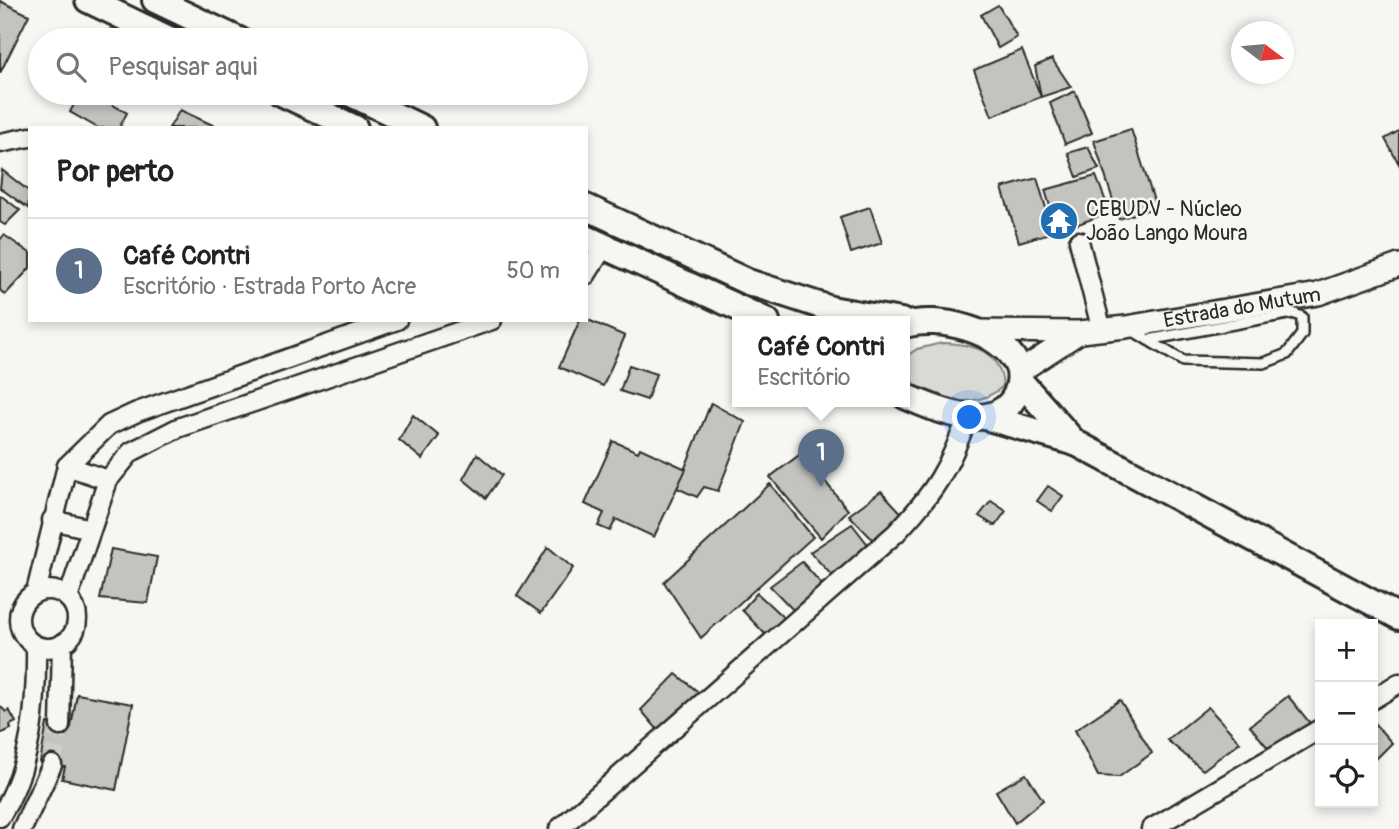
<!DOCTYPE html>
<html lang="pt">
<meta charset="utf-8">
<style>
:root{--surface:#fff;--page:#f6f6f6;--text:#222;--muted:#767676;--line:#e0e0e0;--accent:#1f6fb2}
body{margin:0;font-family:Pangolin,sans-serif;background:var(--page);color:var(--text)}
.controls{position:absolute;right:21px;bottom:21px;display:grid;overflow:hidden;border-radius:0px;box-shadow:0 4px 10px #0003}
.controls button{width:63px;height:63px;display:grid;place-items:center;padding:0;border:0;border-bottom:2px solid var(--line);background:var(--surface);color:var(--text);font:35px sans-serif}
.compass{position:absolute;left:1231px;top:21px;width:63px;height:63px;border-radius:50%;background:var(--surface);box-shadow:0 4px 10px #0003;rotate:106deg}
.you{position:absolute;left:970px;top:418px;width:24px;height:24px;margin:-18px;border:5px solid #fff;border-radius:50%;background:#1a73e8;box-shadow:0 0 0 10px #1a73e833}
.badge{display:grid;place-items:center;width:46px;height:46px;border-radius:50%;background:var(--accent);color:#fff;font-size:23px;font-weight:700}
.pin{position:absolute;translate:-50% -58px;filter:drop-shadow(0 2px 4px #0008)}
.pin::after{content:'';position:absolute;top:37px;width:24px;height:21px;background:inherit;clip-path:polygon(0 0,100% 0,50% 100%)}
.popup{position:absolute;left:732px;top:316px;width:178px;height:91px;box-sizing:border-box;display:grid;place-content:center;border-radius:0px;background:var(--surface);filter:drop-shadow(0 2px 5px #0005);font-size:23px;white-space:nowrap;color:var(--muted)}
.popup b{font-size:26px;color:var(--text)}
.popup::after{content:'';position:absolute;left:50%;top:100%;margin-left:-14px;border:14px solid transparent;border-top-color:var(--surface)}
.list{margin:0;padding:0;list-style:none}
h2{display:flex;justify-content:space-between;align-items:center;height:91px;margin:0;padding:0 28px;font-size:30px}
h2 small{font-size:23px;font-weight:400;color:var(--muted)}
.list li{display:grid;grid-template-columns:46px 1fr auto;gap:21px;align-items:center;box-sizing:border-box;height:105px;padding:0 28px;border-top:2px solid var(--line)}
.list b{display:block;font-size:26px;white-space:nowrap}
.list p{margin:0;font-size:23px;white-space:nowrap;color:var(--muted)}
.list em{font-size:23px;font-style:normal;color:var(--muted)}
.icon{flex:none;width:38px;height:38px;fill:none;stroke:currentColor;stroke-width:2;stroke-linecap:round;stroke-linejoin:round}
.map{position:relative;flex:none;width:1399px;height:829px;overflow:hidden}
.search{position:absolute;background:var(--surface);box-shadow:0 4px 10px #0003;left:28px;top:28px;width:560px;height:77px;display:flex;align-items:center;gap:18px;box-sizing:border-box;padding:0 24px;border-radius:38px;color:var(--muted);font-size:26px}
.panel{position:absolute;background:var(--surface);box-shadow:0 4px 10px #0003;left:28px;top:126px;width:560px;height:196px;border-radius:0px}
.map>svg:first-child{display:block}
.green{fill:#d9d9d5;stroke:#828280;stroke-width:2}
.building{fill:#c3c3c0;stroke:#2b2b2b;stroke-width:2}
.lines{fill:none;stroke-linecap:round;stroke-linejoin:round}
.minor-tunnel{stroke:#cdcdca;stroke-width:18;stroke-dasharray:18 9;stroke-linecap:butt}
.service-casing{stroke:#2b2b2b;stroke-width:14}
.minor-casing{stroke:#2b2b2b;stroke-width:23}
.tertiary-casing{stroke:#2b2b2b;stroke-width:26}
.secondary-casing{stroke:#2b2b2b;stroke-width:30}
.service{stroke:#f6f6f2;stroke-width:9}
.minor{stroke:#f6f6f2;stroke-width:18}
.tertiary{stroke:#f6f6f2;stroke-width:21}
.secondary{stroke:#f6f6f2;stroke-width:24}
.labels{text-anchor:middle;stroke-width:5;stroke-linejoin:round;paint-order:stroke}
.poi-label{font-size:21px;fill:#2b2b2b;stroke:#f6f6f2;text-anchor:start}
.street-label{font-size:21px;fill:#2b2b2b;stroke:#f6f6f2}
</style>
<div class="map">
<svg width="1399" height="829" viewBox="0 0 1399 829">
<rect width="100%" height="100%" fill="#f6f6f2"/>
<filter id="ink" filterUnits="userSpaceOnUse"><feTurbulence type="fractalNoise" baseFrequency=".0143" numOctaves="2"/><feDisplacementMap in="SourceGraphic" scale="14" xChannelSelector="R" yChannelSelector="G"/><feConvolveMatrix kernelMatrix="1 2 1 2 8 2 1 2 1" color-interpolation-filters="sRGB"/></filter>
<g filter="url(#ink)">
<!-- green -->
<path class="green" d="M942,343c32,1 58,7 61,43 -27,26 -77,16 -98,-13v-16l12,-8z"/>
<!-- building -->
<g class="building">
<polygon points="0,1 29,15 0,73"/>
<polygon points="998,5 1017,37 998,48 981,15"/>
<polygon points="112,26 137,40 104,40"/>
<polygon points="1022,50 1041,97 992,116 974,70"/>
<polygon points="1052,59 1071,87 1041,97 1035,66"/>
<polygon points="1075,91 1092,133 1065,144 1050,103"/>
<polygon points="80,93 92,93 127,113 119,128 98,128 70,112"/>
<polygon points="106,93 130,93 126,101"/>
<polygon points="180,110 217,127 217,128 169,128"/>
<polygon points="1131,129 1156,207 1119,219 1094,141"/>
<polygon points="1399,131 1399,164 1385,139"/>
<polygon points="1088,147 1099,169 1077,177 1068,153"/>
<polygon points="2,170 30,192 28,208 0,188"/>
<polygon points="1096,176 1110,212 1058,232 1045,190"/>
<polygon points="1037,178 1053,232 1019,242 1002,188"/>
<polygon points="0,195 20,210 5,225 0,222"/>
<polygon points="870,207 882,243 851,253 840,217"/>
<polygon points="4,235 30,253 30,268 5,295 0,290 0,240"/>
<polygon points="586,319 625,336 603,386 559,367 580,320"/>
<polygon points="629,365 656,374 647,400 620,391"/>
<polygon points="711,403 745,422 718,491 704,487 697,497 677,488"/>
<polygon points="413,415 439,436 422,459 399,440"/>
<polygon points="613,441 638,452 640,448 686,469 654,537 616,519 610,531 598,526 604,513 585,504"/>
<polygon points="802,453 848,510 821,538 770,477"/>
<polygon points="477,454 502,475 486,498 463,479"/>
<polygon points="770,484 813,537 701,638 664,582"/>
<polygon points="1048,486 1063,496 1052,511 1037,501"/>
<polygon points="881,491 907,519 876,543 849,515"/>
<polygon points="991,501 1006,511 995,526 979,516"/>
<polygon points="852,524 873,551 836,580 810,552"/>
<polygon points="548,547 573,568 541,613 517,596"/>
<polygon points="111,549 157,557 148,603 100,599"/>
<polygon points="802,562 827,590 796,613 770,586"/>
<polygon points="757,593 786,620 768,637 742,610"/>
<polygon points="676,674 702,695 657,729 641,710"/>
<polygon points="77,694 133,704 116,790 62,779 65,767 40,762 47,723 71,727"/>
<polygon points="1288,696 1310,723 1272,753 1250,726"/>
<polygon points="1120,700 1152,753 1119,777 1098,776 1075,730"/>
<polygon points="0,706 6,712 9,710 16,722 10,725 11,729 0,734"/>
<polygon points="1208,707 1240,742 1203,770 1167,740"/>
<polygon points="1373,722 1392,743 1373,762"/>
<polygon points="1026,774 1043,800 1015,823 996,791"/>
</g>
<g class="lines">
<!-- minor-tunnel -->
<polyline class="minor-tunnel" points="52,765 60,726"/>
<!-- service casing -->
<g class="service-casing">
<polyline id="service" points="1130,329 1183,361 1264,363 1287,354 1302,334 1302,317 1293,313 1148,340"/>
</g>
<!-- minor casing -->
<g class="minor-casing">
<g id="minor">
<polyline points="0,143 30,137"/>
<polyline points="1079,241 1101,327"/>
<polyline points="586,275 604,246"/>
<polyline points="67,466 108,480"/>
<polyline points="52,520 91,529"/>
<circle cx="48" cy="619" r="29"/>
<polyline points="36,592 67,466 109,425 137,412 397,320"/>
<polyline points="68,598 108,480 131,452 178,428 492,320"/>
<polyline points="1373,699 1399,683"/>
<polyline points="60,726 62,644"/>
<path d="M0,817c32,-51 37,-112 36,-171"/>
<polyline points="22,829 52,765"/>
<path d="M559,829l337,-296c38,-40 54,-65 72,-118"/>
<polyline points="1151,829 1320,729"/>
</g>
</g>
<!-- tertiary casing -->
<g class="tertiary-casing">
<g id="tertiary">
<path id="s1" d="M973,331l107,1 46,-5 192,-33 81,-29"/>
<polyline points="1019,372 1080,332"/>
</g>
</g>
<!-- secondary casing -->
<g class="secondary-casing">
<g id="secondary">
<polyline points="88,0 171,40"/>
<polyline points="155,0 239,40"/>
<polyline points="281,93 355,128"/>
<polyline points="349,93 422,128"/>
<polyline points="586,207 748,282 831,309 901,321"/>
<polyline points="586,238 767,321"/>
<path d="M905,325c33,-10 94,5 111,38 5,9 4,21 0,31 -20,42 -79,16 -111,2"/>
<polyline points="1020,381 1075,443"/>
<polyline points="985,417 1076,443 1399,617"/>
</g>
</g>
<!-- service -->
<use href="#service" class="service"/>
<!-- minor -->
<use href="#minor" class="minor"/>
<!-- tertiary -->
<use href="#tertiary" class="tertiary"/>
<!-- secondary -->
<use href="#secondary" class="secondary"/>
</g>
</g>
<!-- icons -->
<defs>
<g id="temple-disc" transform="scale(2.0125)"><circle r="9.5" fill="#1f6fb2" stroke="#f6f6f2"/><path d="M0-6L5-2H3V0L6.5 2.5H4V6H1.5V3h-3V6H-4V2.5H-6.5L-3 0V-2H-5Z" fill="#fff"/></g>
</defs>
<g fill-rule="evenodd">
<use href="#temple-disc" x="1059" y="221"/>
</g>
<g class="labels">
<!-- poi labels -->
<g class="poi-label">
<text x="1086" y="216">CEBUDV - Núcleo<tspan x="1086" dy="24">João Lango Moura</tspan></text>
</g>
<!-- street labels -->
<g class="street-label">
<text dy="7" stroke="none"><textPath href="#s1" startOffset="271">Estrada do Mutum</textPath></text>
</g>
</g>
</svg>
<div class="controls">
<button>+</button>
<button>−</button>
<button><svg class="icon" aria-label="locate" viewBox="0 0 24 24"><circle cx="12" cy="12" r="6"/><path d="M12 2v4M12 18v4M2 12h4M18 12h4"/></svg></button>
</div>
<svg class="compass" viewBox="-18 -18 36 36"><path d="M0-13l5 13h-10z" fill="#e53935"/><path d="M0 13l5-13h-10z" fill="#767676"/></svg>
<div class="you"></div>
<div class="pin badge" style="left:821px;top:487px;background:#5c6f8a">1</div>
<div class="popup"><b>Café Contri</b>Escritório</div>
<div class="search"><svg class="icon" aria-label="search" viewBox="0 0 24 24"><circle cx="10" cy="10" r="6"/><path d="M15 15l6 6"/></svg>Pesquisar aqui</div>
<section class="panel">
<h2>Por perto<small></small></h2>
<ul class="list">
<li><span class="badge" style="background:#5c6f8a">1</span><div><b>Café Contri</b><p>Escritório · Estrada Porto Acre</p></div><em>50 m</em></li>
</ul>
</section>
</div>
